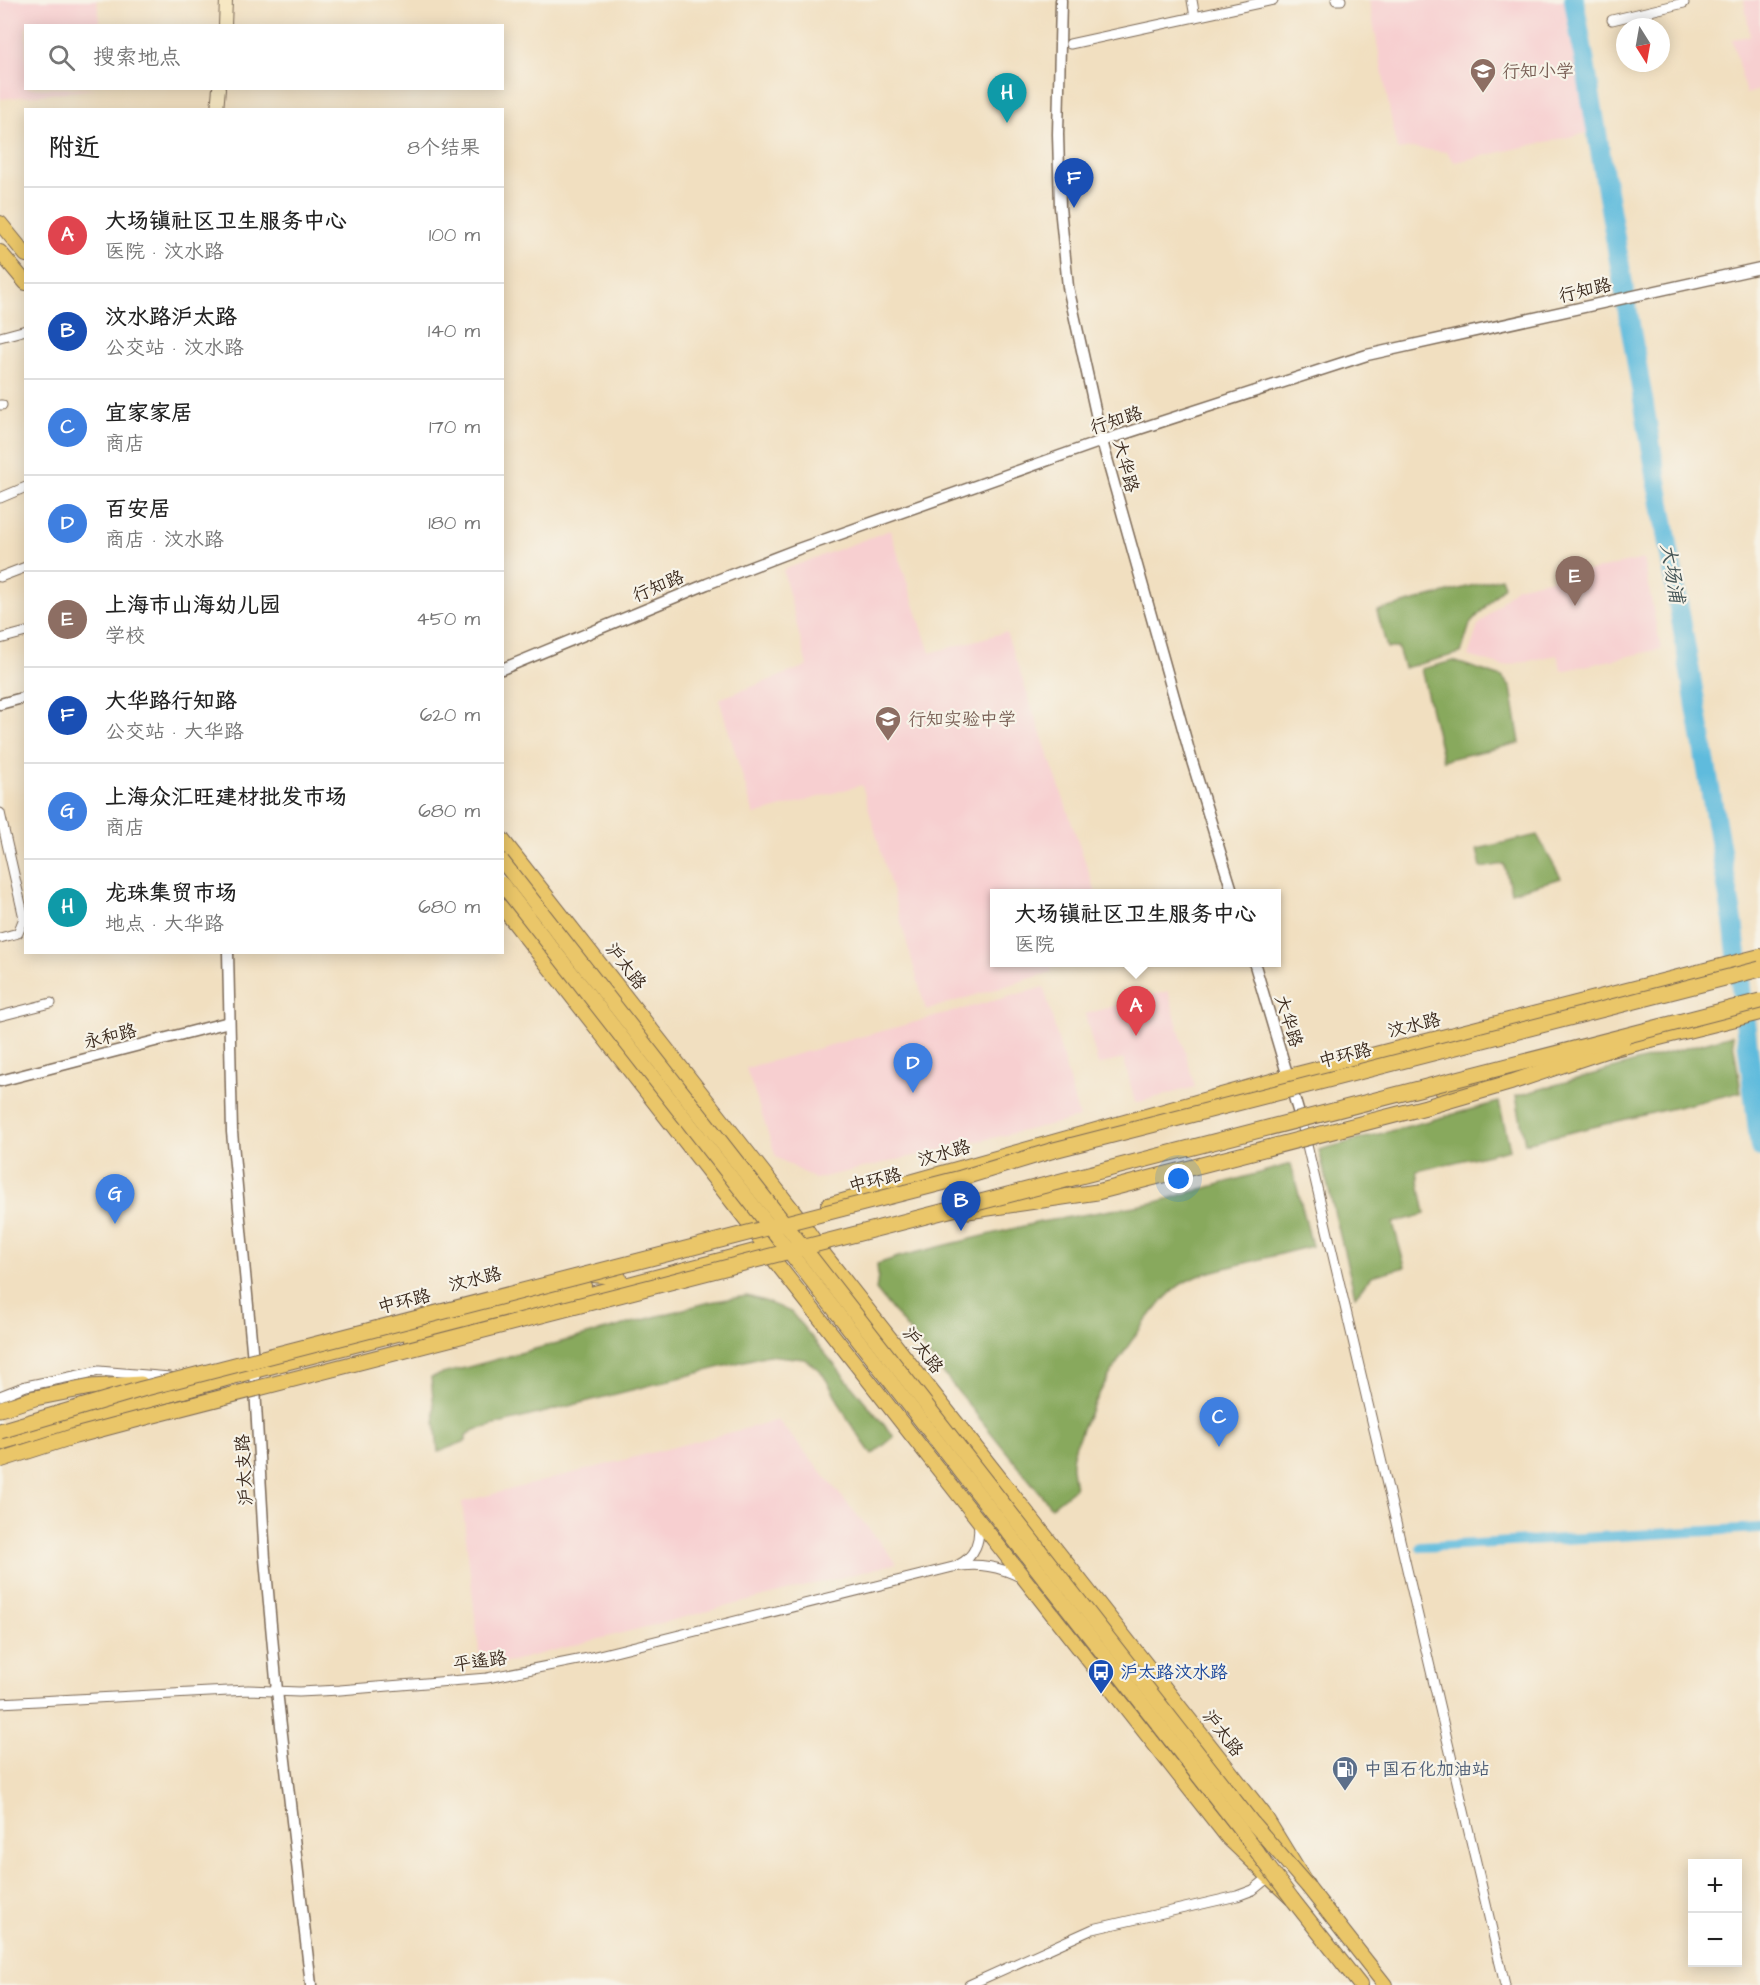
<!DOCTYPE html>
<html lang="zh">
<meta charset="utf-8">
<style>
:root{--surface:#fff;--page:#f6f6f6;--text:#222;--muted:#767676;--line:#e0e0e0;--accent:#d93025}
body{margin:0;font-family:"Architects Daughter","LXGW WenKai TC",sans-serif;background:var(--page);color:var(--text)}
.controls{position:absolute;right:18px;bottom:18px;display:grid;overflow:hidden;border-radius:0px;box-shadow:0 3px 15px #0003}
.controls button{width:54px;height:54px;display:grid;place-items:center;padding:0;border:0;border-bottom:2px solid var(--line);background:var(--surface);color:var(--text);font:30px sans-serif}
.compass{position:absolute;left:1616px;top:18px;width:54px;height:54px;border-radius:50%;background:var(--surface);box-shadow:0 3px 15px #0003;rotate:169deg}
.you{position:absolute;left:1179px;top:1179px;width:21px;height:21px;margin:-15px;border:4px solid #fff;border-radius:50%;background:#1a73e8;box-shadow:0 0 0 9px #1a73e833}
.badge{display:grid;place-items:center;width:39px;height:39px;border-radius:50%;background:var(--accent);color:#fff;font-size:20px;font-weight:700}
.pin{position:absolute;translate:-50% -50px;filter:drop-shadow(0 2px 3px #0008)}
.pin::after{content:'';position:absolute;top:32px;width:21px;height:18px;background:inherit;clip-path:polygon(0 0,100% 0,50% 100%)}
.popup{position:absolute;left:990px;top:889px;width:291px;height:78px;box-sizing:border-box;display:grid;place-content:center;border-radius:0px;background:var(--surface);filter:drop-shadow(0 2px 4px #0005);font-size:20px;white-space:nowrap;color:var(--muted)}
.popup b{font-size:22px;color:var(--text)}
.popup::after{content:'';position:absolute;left:50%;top:100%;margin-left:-12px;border:12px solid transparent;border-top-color:var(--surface)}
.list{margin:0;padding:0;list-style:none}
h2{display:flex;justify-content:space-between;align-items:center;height:78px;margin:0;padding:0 24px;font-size:26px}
h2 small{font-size:20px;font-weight:400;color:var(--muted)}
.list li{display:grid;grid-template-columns:39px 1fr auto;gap:18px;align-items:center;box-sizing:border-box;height:96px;padding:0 24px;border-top:2px solid var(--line)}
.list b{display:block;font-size:22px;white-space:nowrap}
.list p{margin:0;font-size:20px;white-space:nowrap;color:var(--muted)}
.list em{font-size:20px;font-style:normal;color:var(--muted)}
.icon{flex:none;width:33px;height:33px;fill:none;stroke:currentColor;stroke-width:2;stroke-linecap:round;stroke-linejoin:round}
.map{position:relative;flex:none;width:1760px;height:1985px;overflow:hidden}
.search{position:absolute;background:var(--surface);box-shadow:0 3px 15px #0003;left:24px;top:24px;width:480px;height:66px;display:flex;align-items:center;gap:15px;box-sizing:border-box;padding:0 21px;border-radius:0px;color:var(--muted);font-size:22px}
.panel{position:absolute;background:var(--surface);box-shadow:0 3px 15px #0003;left:24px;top:108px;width:480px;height:846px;border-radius:0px}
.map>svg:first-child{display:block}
.built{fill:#f7cfd0}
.forest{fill:#88a95d;stroke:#626a3e;stroke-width:1.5}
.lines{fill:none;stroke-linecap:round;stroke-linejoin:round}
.canal{stroke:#5fbbdd;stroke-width:10}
.river{stroke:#5fbbdd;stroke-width:20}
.minor-casing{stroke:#7b6957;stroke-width:11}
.tertiary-casing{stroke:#7b6957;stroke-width:13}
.secondary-casing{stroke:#7b6957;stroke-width:14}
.primary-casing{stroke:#7b6957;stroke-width:16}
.trunk-casing{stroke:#7b6957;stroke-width:17}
.minor{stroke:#fff;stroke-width:9}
.tertiary{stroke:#fff;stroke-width:10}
.secondary{stroke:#f7e8c3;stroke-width:12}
.primary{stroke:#eac669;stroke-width:14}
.trunk{stroke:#eac669;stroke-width:15}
.primary-bridge-casing{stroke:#7b6957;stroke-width:16;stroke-linecap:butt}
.trunk-bridge-casing{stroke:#7b6957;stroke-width:17;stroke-linecap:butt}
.primary-bridge{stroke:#eac669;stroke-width:14}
.trunk-bridge{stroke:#eac669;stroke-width:15}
.labels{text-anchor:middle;stroke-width:4.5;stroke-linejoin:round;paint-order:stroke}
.education-label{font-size:18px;fill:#785e54;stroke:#f7f3e8;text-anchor:start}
.street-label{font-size:18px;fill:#3b2a1e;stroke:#f7f3e8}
.transit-label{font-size:18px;fill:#164399;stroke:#f7f3e8;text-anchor:start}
.service-label{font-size:18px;fill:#4e5e75;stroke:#f7f3e8;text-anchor:start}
.water-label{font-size:20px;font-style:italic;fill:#465657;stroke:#f7f3e8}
</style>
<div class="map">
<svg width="1760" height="1985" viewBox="0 0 1760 1985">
<rect width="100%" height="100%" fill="#f7f3e8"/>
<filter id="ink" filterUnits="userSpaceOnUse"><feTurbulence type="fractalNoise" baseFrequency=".0167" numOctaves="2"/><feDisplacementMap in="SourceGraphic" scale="12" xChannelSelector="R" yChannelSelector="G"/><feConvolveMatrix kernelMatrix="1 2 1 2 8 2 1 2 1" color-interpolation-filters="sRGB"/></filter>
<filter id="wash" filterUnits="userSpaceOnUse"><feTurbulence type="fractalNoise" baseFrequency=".008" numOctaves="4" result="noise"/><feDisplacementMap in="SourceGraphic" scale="24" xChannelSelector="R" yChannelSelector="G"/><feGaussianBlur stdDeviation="1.35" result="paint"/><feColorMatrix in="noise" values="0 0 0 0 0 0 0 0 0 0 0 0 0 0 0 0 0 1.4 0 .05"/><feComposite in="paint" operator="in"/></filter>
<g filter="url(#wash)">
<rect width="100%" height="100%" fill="#f1dfc0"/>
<!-- built -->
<g class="built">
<polygon points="0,0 97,0 100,25 26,26 26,88 96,89 0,99"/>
<polygon points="1369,0 1564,0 1587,133 1455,162 1446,152 1414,148 1397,150"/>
<polygon points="1744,0 1760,0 1760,90 1746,94 1732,39 1750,36"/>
<polygon points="890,530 930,653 1006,632 1096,893 995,894 995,962 1051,963 1052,972 926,1010 862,785 754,815 719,699 807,666 783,570"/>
<polygon points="1643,559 1661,649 1562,671 1557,655 1503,666 1468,656 1478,626 1516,587"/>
<polygon points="1044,987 1079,1118 815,1179 776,1157 746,1068"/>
<polygon points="1168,991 1195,1087 1135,1103 1124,1059 1098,1065 1085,1014"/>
<polygon points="778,1420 897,1563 481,1669 462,1502"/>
</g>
<!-- forest -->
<g class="forest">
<polygon points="1501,578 1504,586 1470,624 1461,653 1404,668 1398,648 1387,648 1377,611"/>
<polygon points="1453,661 1502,677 1511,688 1520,743 1443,760 1421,669"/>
<polygon points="1537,835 1561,878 1511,892 1504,864 1481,868 1477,849"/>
<polygon points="1732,1035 1741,1092 1525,1143 1516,1096"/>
<polygon points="1499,1102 1510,1149 1417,1171 1425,1214 1393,1223 1405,1267 1372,1276 1355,1296 1319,1150"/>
<path d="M1291,1164l21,82c-25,6 -50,13 -75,19 -18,5 -36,8 -52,17 -36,19 -108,138 -113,179 -1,8 2,19 3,27l-24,19 -175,-217 2,-14 -1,-12 21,-7 142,-35 113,-19z"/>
<polygon points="747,1296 764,1301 791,1312 894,1437 872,1455 848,1420 831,1387 820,1370 804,1359 768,1355 475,1430 466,1435 466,1441 438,1452 431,1377 710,1302"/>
</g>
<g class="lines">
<!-- canal -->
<polyline class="canal" points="1421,1547 1760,1528"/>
<!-- river -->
<polyline class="river" points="1574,0 1733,921 1760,1147"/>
</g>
</g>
<g filter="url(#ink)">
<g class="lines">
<!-- minor casing -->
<g class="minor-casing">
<g id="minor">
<polyline points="1192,0 1195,17"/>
<polyline points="1336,0 1341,0"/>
<polyline points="1612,20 1684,3 1683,0"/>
<polyline points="1070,44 1273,0"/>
<polyline points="0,337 26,330"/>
<polyline points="0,405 2,405"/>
<polyline points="0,498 26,487"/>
<polyline points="0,577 26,567"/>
<polyline points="0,639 26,632"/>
<polyline points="0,813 24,918 18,933 0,938"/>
<polyline points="0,1016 51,1003"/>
<polyline points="1302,1124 1505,1985"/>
<polyline points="0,1396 26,1386 99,1371 170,1377"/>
<path d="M958,1565c17,-8 23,-25 20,-43"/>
<path d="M0,1703l248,-13 51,2 41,-2 147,-12 96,-19 370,-92c26,-4 46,-1 69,11"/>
<polyline points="969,1985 1093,1929 1237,1896 1253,1890 1269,1877"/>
</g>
</g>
<!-- tertiary casing -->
<g class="tertiary-casing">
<g id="tertiary">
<polyline points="1061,0 1058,134 1060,207 1068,287 1102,441 1192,761 1233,894"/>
<polyline points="502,669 707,584 798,549 1102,441 1367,355 1760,268"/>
<polyline points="0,704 26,697"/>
<polyline points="228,952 232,1132 254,1371 265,1559 277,1691 311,1985"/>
<polyline points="1254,962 1302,1124"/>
<polyline points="0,1081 229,1022"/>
</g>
</g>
<!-- secondary casing -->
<g class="secondary-casing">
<g id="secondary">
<polyline points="225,26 226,0"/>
<polyline points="217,110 219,88"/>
</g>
</g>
<!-- primary casing -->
<g class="primary-casing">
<g id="primary">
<polyline points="0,223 26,255"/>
<polyline points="0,252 26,283"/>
<polyline points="502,839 796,1214 820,1249 1263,1813 1309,1888 1385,1985"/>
<polyline points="502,907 751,1226 774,1260 1228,1838 1293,1900 1360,1985"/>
<polyline points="1611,1050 1760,1013"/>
<polyline points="1442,1090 1534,1068"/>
<polyline points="828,1205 1289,1076 1760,956"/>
<polyline points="591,1275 619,1277"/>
<polyline points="411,1341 766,1248 773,1248"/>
<polyline points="0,1443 254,1371 584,1286"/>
</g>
</g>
<!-- trunk casing -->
<g class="trunk-casing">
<g id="trunk">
<polyline points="968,1211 1097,1192"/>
<polyline points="0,1409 35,1398 91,1387 141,1384"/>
</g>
</g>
<!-- minor -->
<use href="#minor" class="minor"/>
<!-- tertiary -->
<use href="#tertiary" class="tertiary"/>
<!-- secondary -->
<use href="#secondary" class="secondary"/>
<!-- primary -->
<use href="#primary" class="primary"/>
<!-- trunk -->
<use href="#trunk" class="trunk"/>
<!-- primary-bridge casing -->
<g class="primary-bridge-casing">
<g id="primary-bridge">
<polyline points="502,861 1251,1821 1309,1888"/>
<polyline points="502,884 1240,1829 1293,1900"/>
</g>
</g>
<!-- trunk-bridge casing -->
<g class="trunk-bridge-casing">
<g id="trunk-bridge">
<polyline points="1097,1192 1426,1107 1512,1082 1622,1045"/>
<polyline points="0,1431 142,1389 961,1178 1054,1150 1760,969"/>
<polyline points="0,1460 75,1436 150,1416 1760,1001"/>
</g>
</g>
<!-- primary-bridge -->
<use href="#primary-bridge" class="primary-bridge"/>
<!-- trunk-bridge -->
<use href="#trunk-bridge" class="trunk-bridge"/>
</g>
</g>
<!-- icons -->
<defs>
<g id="school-pin" transform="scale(1.35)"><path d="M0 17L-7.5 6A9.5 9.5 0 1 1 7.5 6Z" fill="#8d6e63" stroke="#f7f3e8"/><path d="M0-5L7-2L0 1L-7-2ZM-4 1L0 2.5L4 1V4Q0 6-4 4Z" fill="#fff"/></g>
<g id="bus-pin" transform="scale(1.35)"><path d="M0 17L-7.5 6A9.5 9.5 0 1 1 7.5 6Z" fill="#1a4fb4" stroke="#f7f3e8"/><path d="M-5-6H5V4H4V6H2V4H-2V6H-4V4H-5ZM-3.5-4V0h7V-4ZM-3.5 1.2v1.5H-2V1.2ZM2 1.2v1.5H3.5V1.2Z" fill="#fff"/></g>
<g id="fuel-pin" transform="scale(1.35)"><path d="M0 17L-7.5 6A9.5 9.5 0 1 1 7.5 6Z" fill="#5c6f8a" stroke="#f7f3e8"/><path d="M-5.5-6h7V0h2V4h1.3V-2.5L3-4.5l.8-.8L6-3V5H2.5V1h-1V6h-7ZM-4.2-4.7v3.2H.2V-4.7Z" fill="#fff"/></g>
</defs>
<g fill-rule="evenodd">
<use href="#school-pin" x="1483" y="71"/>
<use href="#school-pin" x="888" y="719"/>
<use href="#bus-pin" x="1101" y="1672"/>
<use href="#fuel-pin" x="1345" y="1769"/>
</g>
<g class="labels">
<!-- education labels -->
<g class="education-label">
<text x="1502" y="77">行知小学</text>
<text x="908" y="725">行知实验中学</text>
</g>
<!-- street labels -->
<g class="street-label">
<text transform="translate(1585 290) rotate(-13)" y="6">行知路</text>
<text transform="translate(1116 420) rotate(-18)" y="6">行知路</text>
<text transform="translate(1126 466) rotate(75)" y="6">大华路</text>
<text transform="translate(658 586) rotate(-23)" y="6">行知路</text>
<text transform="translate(626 966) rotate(52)" y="6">沪太路</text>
<text transform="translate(1289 1021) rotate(73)" y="6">大华路</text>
<text transform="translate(1414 1025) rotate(-14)" y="6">汶水路</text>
<text transform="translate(110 1036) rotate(-14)" y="6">永和路</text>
<text transform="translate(1345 1055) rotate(-14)" y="6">中环路</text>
<text transform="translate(944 1153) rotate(-16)" y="6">汶水路</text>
<text transform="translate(875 1180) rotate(-14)" y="6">中环路</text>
<text transform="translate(475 1279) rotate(-14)" y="6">汶水路</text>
<text transform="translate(404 1301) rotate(-14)" y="6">中环路</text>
<text transform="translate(923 1350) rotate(52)" y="6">沪太路</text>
<text transform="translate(244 1470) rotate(-93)" y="6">沪太支路</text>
<text transform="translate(480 1661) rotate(-8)" y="6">平遥路</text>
<text transform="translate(1223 1733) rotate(52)" y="6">沪太路</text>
</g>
<!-- transit labels -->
<g class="transit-label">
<text x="1120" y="1678">沪太路汶水路</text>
</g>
<!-- service labels -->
<g class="service-label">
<text x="1364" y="1775">中国石化加油站</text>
</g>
<!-- water labels -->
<g class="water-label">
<text transform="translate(1673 573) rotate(80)" y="7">大场浦</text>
</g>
</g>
</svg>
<div class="controls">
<button>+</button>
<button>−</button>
</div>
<svg class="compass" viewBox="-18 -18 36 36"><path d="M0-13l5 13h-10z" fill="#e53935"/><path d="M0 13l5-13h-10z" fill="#767676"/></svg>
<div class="you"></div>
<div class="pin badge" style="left:1136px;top:1036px;background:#e0444e">A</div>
<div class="popup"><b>大场镇社区卫生服务中心</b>医院</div>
<div class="pin badge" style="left:961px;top:1231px;background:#1a4fb4">B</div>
<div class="pin badge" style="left:1219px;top:1447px;background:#3f7fe0">C</div>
<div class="pin badge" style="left:913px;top:1093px;background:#3f7fe0">D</div>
<div class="pin badge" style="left:1575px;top:606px;background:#8d6e63">E</div>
<div class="pin badge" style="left:1074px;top:208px;background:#1a4fb4">F</div>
<div class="pin badge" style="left:115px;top:1224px;background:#3f7fe0">G</div>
<div class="pin badge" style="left:1007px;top:123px;background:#0f9aa8">H</div>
<div class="search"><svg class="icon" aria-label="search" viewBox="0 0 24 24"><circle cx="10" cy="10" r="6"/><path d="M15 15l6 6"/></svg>搜索地点</div>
<section class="panel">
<h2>附近<small>8个结果</small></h2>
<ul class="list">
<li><span class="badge" style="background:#e0444e">A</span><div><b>大场镇社区卫生服务中心</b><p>医院 · 汶水路</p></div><em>100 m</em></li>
<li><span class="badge" style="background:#1a4fb4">B</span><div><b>汶水路沪太路</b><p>公交站 · 汶水路</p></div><em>140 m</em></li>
<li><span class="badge" style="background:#3f7fe0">C</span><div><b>宜家家居</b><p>商店</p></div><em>170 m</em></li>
<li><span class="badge" style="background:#3f7fe0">D</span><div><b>百安居</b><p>商店 · 汶水路</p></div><em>180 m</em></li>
<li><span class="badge" style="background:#8d6e63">E</span><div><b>上海市山海幼儿园</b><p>学校</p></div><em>450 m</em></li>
<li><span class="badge" style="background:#1a4fb4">F</span><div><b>大华路行知路</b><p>公交站 · 大华路</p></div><em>620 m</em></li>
<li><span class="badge" style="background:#3f7fe0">G</span><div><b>上海众汇旺建材批发市场</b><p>商店</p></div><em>680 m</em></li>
<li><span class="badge" style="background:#0f9aa8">H</span><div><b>龙珠集贸市场</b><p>地点 · 大华路</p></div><em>680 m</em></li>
</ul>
</section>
</div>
